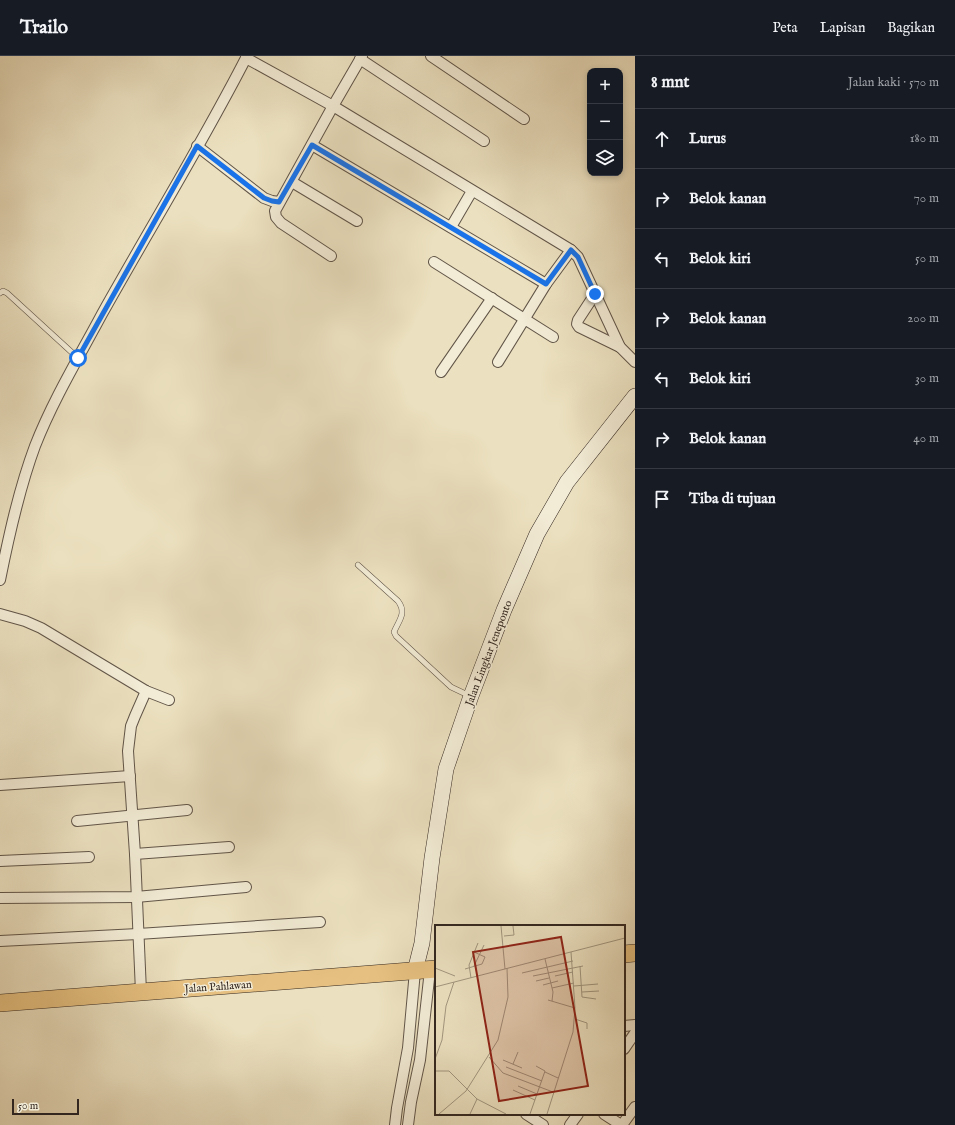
<!DOCTYPE html>
<html lang="id">
<meta charset="utf-8">
<style>
:root{--surface:#171b24;--page:#242831;--text:#f1f3f6;--muted:#9ea1a6;--line:#363941}
body{margin:0;font-family:"IM FELL English",serif;background:var(--page);color:var(--text)}
.controls{position:absolute;right:12px;top:12px;display:grid;overflow:hidden;border-radius:8px;box-shadow:0 2px 6px #0003}
.controls button{width:36px;height:36px;display:grid;place-items:center;padding:0;border:0;border-bottom:1px solid var(--line);background:var(--surface);color:var(--text);font:20px sans-serif}
.scale{position:absolute;left:12px;bottom:10px;width:67px;box-sizing:border-box;padding-left:4px;border:2px solid #332720;border-top:0;font-size:11px;line-height:14px;white-space:nowrap;color:#332720;-webkit-text-stroke:3px #f2ebd5;paint-order:stroke}
.stop{position:absolute;width:12px;height:12px;margin:-9px;border:3px solid #1a73e8;border-radius:50%;background:#fff}
.stop.end{background:#1a73e8;border-color:#fff;box-shadow:0 1px 4px #0008}
.list{margin:0;padding:0;list-style:none}
h2{display:flex;justify-content:space-between;align-items:center;height:52px;margin:0;padding:0 16px;font-size:17px}
h2 small{font-size:13px;font-weight:400;color:var(--muted)}
.list li{display:grid;grid-template-columns:26px 1fr auto;gap:12px;align-items:center;box-sizing:border-box;height:60px;padding:0 16px;border-top:1px solid var(--line)}
.list b{display:block;font-size:15px;white-space:nowrap}
.list em{font-size:13px;font-style:normal;color:var(--muted)}
.icon{flex:none;width:22px;height:22px;fill:none;stroke:currentColor;stroke-width:2;stroke-linecap:round;stroke-linejoin:round}
.map{position:relative;flex:none;width:635px;height:1069px;overflow:hidden}
header{display:flex;align-items:center;gap:24px;box-sizing:border-box;height:56px;padding:0 20px;background:var(--surface);border-bottom:1px solid var(--line)}
header strong{font-size:19px}
nav{display:flex;gap:22px;margin-inline-start:auto;font-size:14px}
main{display:flex}
aside{flex:1;background:var(--surface)}
.map>svg:first-child{display:block}
.lines{fill:none;stroke-linecap:round;stroke-linejoin:round}
.service-casing{stroke:#615548;stroke-width:6}
.minor-casing{stroke:#615548;stroke-width:12}
.secondary-casing{stroke:#332720;stroke-width:16}
.trunk-casing{stroke:#332720;stroke-width:18}
.service{stroke:#f2ebd5;stroke-width:5}
.minor{stroke:#f2ebd5;stroke-width:10}
.secondary{stroke:#f2ebd5;stroke-width:15}
.trunk{stroke:#e6c080;stroke-width:17}
.route{stroke:#1a73e8;stroke-width:5}
.labels{text-anchor:middle;stroke-width:3;stroke-linejoin:round;paint-order:stroke}
.street-label{font-size:11px;fill:#332720;stroke:#f2ebd5}
.inset-road{fill:none;stroke:#a1967f;stroke-width:1}
.view{fill:#8f2418;fill-opacity:0.15;stroke:#8f2418;stroke-width:2}
.inset-edge{fill:none;stroke:#332720;stroke-width:2}
</style>
<header>
<strong>Trailo</strong>
<nav><a>Peta</a><a>Lapisan</a><a>Bagikan</a></nav>
</header>
<main>
<div class="map">
<svg width="635" height="1069" viewBox="0 0 635 1069">
<rect width="100%" height="100%" fill="#ebe0bf"/>
<filter id="stains"><feTurbulence type="fractalNoise" baseFrequency=".005" numOctaves="4"/><feColorMatrix values="0 0 0 0 .2 0 0 0 0 .09 0 0 0 0 .02 0 0 0 .5 -.17"/></filter>
<radialGradient id="worn" r=".72"><stop offset=".6" stop-color="#630" stop-opacity="0"/><stop offset="1" stop-color="#630" stop-opacity=".3"/></radialGradient>
<g class="lines">
<!-- service casing -->
<g class="service-casing">
<g id="service">
<polyline points="0,237 3,235 7,237 78,302"/>
<path d="M358,509l40,36c9,12 1,19 -4,31l2,4 55,51 19,9"/>
</g>
</g>
<!-- minor casing -->
<g class="minor-casing">
<g id="minor">
<polyline points="431,0 524,63"/>
<polyline points="246,2 333,50 571,194 578,201 620,291 635,306"/>
<polyline points="360,3 484,85"/>
<polyline points="312,89 546,228"/>
<polyline points="197,90 264,142 272,145 279,146"/>
<polyline points="292,126 357,165"/>
<polyline points="451,171 472,135"/>
<polyline points="331,200 281,167 276,161 275,155 333,50 362,0"/>
<polyline points="434,206 553,281"/>
<polyline points="595,238 578,264 577,268 579,271 620,291"/>
<polyline points="498,306 546,228 571,194"/>
<polyline points="441,316 492,242"/>
<path d="M0,524c9,-45 19,-91 35,-134 18,-46 44,-89 67,-132 48,-86 100,-170 145,-258"/>
<polyline points="0,558 25,565 41,572 146,635 169,644"/>
<polyline points="0,729 130,720"/>
<polyline points="77,765 187,754"/>
<polyline points="135,798 229,791"/>
<polyline points="0,805 89,801"/>
<polyline points="0,842 136,841 246,831"/>
<polyline points="0,885 138,878 320,866"/>
<polyline points="141,936 135,798 128,695 131,670 135,660 146,635"/>
<polyline points="624,970 635,969"/>
<polyline points="624,993 635,977"/>
<polyline points="526,1058 543,1069"/>
<polyline points="604,1058 621,1069"/>
<polyline points="395,1069 397,1052 408,992 415,915"/>
<polyline points="408,1069 411,1046 420,1004 430,914"/>
<polyline points="570,1069 578,1058"/>
<polyline points="622,1069 635,1051"/>
</g>
</g>
<!-- secondary casing -->
<g class="secondary-casing">
<polyline id="secondary" points="415,915 422,887 432,802 446,713 471,640 504,554 537,478 567,426 635,340"/>
</g>
<!-- trunk casing -->
<g class="trunk-casing">
<g id="trunk">
<polyline points="624,898 635,897"/>
<polyline points="0,947 436,913"/>
</g>
</g>
<!-- service -->
<use href="#service" class="service"/>
<!-- minor -->
<use href="#minor" class="minor"/>
<!-- secondary -->
<use href="#secondary" class="secondary"/>
<!-- trunk -->
<use href="#trunk" class="trunk"/>
</g>
<g class="lines">
<!-- route -->
<polyline class="route" points="78,302 197,90 264,142 272,145 279,146 312,89 546,228 571,194 578,201 595,238"/>
</g>
<g class="labels">
<!-- street labels -->
<g class="street-label">
<text transform="translate(488 597) rotate(-69)" y="4">Jalan Lingkar Jeneponto</text>
<text transform="translate(218 930) rotate(-4)" y="4">Jalan Pahlawan</text>
</g>
</g>
<!-- overview -->
<g transform="translate(435 869)">
<rect width="190" height="190" fill="#ebe0bf"/>
<path class="inset-road" d="M66,1l4,43M69,11l10,-1 -1,-9M110,34l8,33 -1,9M39,41l10,-21M145,41l2,31 14,2M0,43l20,8M30,44l17,-5 3,-7 -11,-5M87,48l51,-12M98,51l50,-10M120,51l18,-4M36,53l-2,-13 9,-22M101,56l13,-3M108,60l15,-4M139,61l24,-2M0,62l190,-49M117,63l22,-5M147,67l17,-1M113,75l27,8M140,94l12,4v6M54,132l14,16 50,19M0,134l7,-19 4,-34 8,-24M68,135l19,8M78,139l5,-12M71,142l36,14M0,146h14l28,28 29,15M110,147l13,6M83,161l19,8M78,165l22,10M4,189l27,-23 32,-51 10,-43 -1,-29M35,189l7,-15M95,189l15,-43 -9,-5M112,189l26,-82 2,-24 -4,-56"/>
<path class="view" d="M126,12l27,149 -89,15 -26,-149z"/>
<rect width="190" height="190" class="inset-edge"/>
</g>
<rect width="100%" height="100%" filter="url(#stains)"/>
<rect width="100%" height="100%" fill="url(#worn)"/>
</svg>
<div class="controls">
<button>+</button>
<button>−</button>
<button><svg class="icon" aria-label="layers" viewBox="0 0 24 24"><path d="M12 4l9 5-9 5-9-5zM3 14l9 5 9-5"/></svg></button>
</div>
<div class="scale">50 m</div>
<div class="stop" style="left:78px;top:302px"></div>
<div class="stop end" style="left:595px;top:238px"></div>
</div>
<aside>
<h2>8 mnt<small>Jalan kaki · 570 m</small></h2>
<ul class="list">
<li><svg class="icon" aria-label="ahead" viewBox="0 0 24 24"><path d="M12 20V5M6 11l6-6 6 6"/></svg><div><b>Lurus</b></div><em>180 m</em></li>
<li><svg class="icon" aria-label="right" viewBox="0 0 24 24"><path d="M7 20v-9h11M14 6l5 5-5 5"/></svg><div><b>Belok kanan</b></div><em>70 m</em></li>
<li><svg class="icon" aria-label="left" viewBox="0 0 24 24"><path d="M17 20v-9H6M10 6l-5 5 5 5"/></svg><div><b>Belok kiri</b></div><em>50 m</em></li>
<li><svg class="icon" aria-label="right" viewBox="0 0 24 24"><path d="M7 20v-9h11M14 6l5 5-5 5"/></svg><div><b>Belok kanan</b></div><em>200 m</em></li>
<li><svg class="icon" aria-label="left" viewBox="0 0 24 24"><path d="M17 20v-9H6M10 6l-5 5 5 5"/></svg><div><b>Belok kiri</b></div><em>30 m</em></li>
<li><svg class="icon" aria-label="right" viewBox="0 0 24 24"><path d="M7 20v-9h11M14 6l5 5-5 5"/></svg><div><b>Belok kanan</b></div><em>40 m</em></li>
<li><svg class="icon" aria-label="arrive" viewBox="0 0 24 24"><path d="M6 21V4h12l-3 4 3 4H6"/></svg><div><b>Tiba di tujuan</b></div></li>
</ul>
</aside>
</main>
